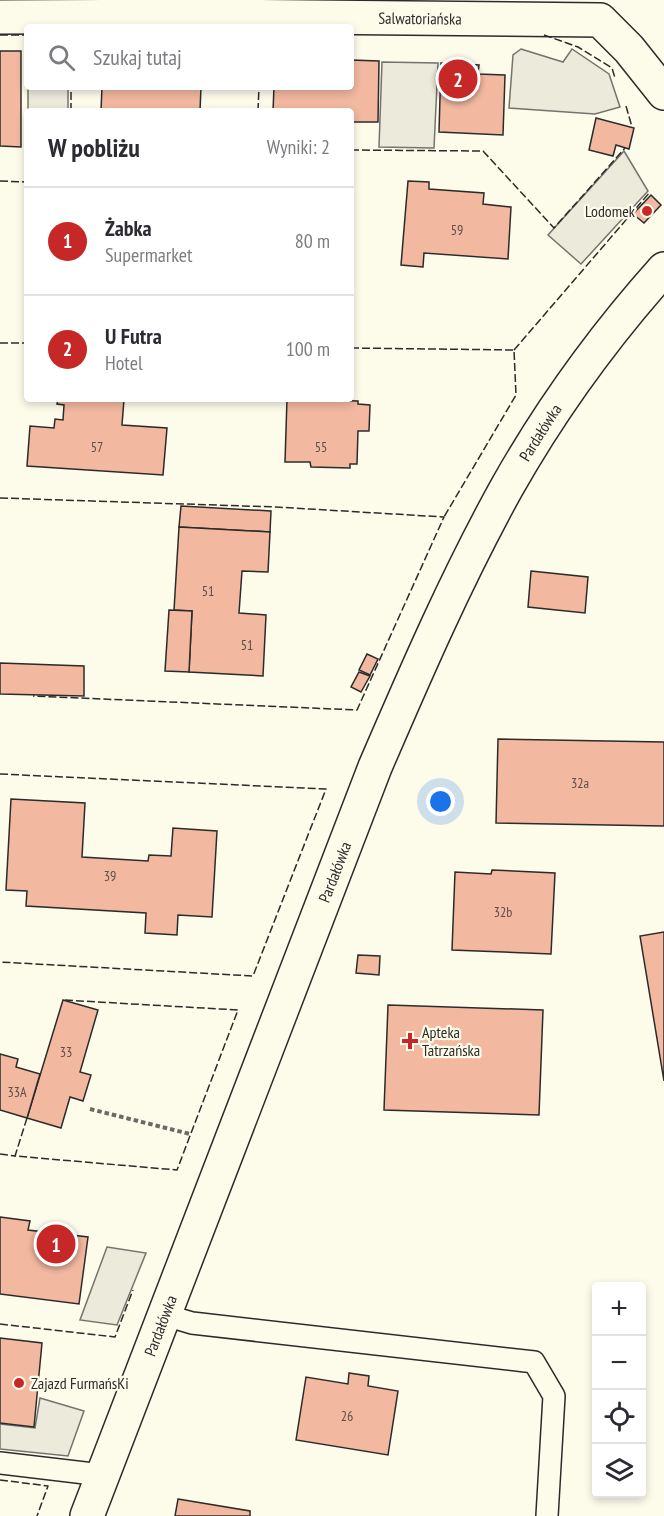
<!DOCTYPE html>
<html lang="pl">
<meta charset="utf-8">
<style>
:root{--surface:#fff;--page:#f7f7f7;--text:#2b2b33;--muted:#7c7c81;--line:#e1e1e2;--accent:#c62828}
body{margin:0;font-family:"PT Sans Narrow",sans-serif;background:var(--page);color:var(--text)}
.controls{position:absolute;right:18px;bottom:18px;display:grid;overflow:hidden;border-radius:6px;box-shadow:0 3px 9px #0003}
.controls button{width:54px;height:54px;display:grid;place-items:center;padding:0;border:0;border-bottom:2px solid var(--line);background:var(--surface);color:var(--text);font:30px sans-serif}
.you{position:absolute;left:441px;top:802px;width:21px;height:21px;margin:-15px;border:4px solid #fff;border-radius:50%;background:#1a73e8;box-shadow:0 0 0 9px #1a73e833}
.badge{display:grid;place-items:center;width:39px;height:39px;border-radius:50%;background:var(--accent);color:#fff;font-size:20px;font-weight:700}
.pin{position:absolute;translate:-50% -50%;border:3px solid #fff;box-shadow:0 2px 6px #0006}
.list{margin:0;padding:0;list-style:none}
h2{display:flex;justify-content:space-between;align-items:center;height:78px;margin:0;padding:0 24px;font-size:26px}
h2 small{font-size:20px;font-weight:400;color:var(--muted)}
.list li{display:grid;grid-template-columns:39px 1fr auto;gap:18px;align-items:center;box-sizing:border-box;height:108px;padding:0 24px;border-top:2px solid var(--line)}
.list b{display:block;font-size:22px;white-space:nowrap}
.list p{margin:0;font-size:20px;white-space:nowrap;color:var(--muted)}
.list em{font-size:20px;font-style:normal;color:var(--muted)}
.icon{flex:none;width:33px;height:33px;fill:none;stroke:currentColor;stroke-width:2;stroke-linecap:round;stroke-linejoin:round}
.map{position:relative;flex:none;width:664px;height:1516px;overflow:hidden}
.search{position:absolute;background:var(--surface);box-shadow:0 3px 9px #0003;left:24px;top:24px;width:330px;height:66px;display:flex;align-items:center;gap:15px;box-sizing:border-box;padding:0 21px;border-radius:6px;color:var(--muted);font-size:22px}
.panel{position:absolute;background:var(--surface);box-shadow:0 3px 9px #0003;left:24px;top:108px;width:330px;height:294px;border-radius:6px}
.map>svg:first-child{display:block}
.green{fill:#ecebdb;stroke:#74746e;stroke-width:1.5}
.parking{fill:#eceadb;stroke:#74746e;stroke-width:1.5}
.building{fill:#f2b8a0;stroke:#2b2b2b;stroke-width:1.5}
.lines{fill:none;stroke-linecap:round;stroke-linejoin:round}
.lane-casing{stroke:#2b2b2b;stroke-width:24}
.street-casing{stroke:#2b2b2b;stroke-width:36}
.secondary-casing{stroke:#2b2b2b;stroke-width:36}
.path{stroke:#6a6964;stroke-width:4;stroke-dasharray:4.5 3;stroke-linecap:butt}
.lane{stroke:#fdfbea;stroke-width:21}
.street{stroke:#fdfbea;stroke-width:33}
.secondary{stroke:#fdfbea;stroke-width:33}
.fence{stroke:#2b2b2b;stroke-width:1.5;stroke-dasharray:8 3;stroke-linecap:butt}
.poi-dot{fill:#c62828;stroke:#fdfbea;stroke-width:2}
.labels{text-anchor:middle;stroke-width:4.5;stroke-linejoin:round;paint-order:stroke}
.number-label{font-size:14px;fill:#5d4e48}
.street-label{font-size:16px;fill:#2b2b2b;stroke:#fdfbea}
.poi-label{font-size:16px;fill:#2b2b2b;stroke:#fdfbea;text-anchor:start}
</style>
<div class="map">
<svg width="664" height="1516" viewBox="0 0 664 1516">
<rect width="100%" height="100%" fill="#fdfbea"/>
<!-- green -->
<polygon class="green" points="624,151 648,191 581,264 548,235"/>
<!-- parking -->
<g class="parking">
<polygon points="521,49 563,62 572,49 609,74 620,107 595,114 509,108 513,55"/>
<polygon points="382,62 438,63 434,148 379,147"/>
<rect x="28" y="87" width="40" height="24"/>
<polygon points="107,1247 146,1253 117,1325 80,1320"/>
<polygon points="40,1398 84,1411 68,1456 0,1449 0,1424 35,1428"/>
</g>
<!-- building -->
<g class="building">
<polygon points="0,51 21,51 21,147 0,146"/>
<polygon points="351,60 379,61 378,122 351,122 351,111 273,111 274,87 351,87"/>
<polygon points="441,63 479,65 478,74 505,75 503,135 439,132"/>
<polygon points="102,87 201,87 200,111 101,111"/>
<polygon points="596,118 634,128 629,149 616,145 613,156 589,150"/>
<polygon points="408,181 429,182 429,189 484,193 483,204 511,207 508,259 424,253 423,267 401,265"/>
<polygon points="651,195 661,205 644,223 633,214"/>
<polygon points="58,399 124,399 122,425 167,428 163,475 27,466 30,426 54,428 55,419 63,420 64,405 57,404"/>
<polygon points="287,399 358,401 358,404 370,405 369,431 358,431 357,464 350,464 350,468 311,467 310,462 285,462"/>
<polygon points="181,506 271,511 270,532 179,527"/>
<polygon points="179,527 270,532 268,572 242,571 239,613 266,615 263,676 189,672 192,611 174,610"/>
<polygon points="531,571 588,577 585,613 528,607"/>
<polygon points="169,610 192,611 189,672 165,671"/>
<polygon points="367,654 378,659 370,675 359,670"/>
<polygon points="0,663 84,666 84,696 0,694"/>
<polygon points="359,672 370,676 361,692 351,687"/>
<polygon points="498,739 664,742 664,826 496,823"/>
<polygon points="11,799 85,803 82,857 148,861 149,855 171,856 173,828 217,831 212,917 178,915 177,935 145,933 146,913 26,906 27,891 6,890"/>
<polygon points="492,870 555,873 551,954 452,950 455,872 491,874"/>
<polygon points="664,932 664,1081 640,936"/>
<polygon points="358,955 380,956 379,975 356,973"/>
<polygon points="63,1000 98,1010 80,1072 91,1075 83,1101 70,1097 61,1128 27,1118"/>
<polygon points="388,1005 543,1010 539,1115 384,1110"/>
<polygon points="0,1054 18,1059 16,1067 40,1074 27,1118 0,1110"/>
<polygon points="0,1217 30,1221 28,1230 88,1237 79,1304 0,1294"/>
<polygon points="0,1338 42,1343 34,1427 0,1423"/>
<polygon points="349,1373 369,1376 368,1386 398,1391 388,1455 296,1440 306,1377 348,1384"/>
<polygon points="178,1499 250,1511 250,1516 175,1516"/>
</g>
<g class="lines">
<!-- lane casing -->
<g class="lane-casing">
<g id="lane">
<polyline points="165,1315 192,1323 534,1362 554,1396 547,1516"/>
<polyline points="0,1463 102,1475"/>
</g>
</g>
<!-- street casing -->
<g class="street-casing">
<g id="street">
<path id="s1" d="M0,17l211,-1 389,4 29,29 35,44"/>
</g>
</g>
<!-- secondary casing -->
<g class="secondary-casing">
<g id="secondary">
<path id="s2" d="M87,1516l288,-749c41,-95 82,-190 132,-280 44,-78 97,-151 157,-218"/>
</g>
</g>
<!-- path -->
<polyline class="path" points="90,1109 190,1134"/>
<!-- lane -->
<use href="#lane" class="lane"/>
<!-- street -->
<use href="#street" class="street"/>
<!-- secondary -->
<use href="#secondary" class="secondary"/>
<!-- fence -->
<g class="fence">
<polyline points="0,35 27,35"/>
<polyline points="544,35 578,47 612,68 615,78"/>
<polyline points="626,106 632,127"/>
<polyline points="71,111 71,87"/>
<polyline points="258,111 259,87"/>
<polyline points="351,150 483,151 554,228 625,148"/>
<polyline points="0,181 27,182"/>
<polyline points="0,343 27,343"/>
<polyline points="351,348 514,350 516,395 444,517"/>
<polyline points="514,350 650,192"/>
<polyline points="0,498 276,507 444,517 357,710 33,696"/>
<polyline points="0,774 326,789 253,976 0,962"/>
<polyline points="27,1118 15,1156 177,1170 238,1010 63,1000"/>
<polyline points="0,1154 15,1156"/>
<polyline points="0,1324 115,1337 133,1290"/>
<polyline points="0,1480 48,1486 37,1516"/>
</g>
</g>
<!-- markers -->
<g class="poi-dot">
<circle cx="647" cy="211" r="6"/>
<path d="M407 1032h6v6h6v6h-6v6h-6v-6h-6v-6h6z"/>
<circle cx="19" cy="1383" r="6"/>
</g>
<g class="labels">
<!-- number labels -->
<g class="number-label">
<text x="457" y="235">59</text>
<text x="97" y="452">57</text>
<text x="321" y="452">55</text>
<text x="208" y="596">51</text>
<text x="247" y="650">51</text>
<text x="580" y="788">32a</text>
<text x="110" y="881">39</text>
<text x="503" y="917">32b</text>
<text x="66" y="1057">33</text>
<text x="17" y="1097">33A</text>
<text x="347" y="1421">26</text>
</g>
<!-- street labels -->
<g class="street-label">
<text dy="6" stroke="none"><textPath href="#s1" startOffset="420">Salwatoriańska</textPath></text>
<text dy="6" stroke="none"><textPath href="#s2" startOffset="1176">Pardałówka</textPath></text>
<text dy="6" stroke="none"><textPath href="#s2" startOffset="690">Pardałówka</textPath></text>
<text dy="6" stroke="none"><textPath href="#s2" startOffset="204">Pardałówka</textPath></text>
</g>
<!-- poi labels -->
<g class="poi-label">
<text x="635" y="217" text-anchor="end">Lodomek</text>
<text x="422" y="1038">Apteka<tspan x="422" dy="18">Tatrzańska</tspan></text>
<text x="31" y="1389">Zajazd FurmańsKi</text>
</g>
</g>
</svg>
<div class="controls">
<button>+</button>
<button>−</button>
<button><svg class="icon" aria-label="locate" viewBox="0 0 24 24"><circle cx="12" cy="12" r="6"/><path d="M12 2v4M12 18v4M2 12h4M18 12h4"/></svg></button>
<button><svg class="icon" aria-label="layers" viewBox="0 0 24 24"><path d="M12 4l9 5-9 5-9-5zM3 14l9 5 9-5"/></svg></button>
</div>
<div class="you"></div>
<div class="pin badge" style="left:56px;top:1244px">1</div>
<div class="pin badge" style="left:458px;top:79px">2</div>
<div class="search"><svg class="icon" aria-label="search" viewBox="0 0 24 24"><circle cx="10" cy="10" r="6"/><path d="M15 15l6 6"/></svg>Szukaj tutaj</div>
<section class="panel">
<h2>W pobliżu<small>Wyniki: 2</small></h2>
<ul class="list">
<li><span class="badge">1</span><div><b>Żabka</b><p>Supermarket</p></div><em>80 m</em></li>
<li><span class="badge">2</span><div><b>U Futra</b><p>Hotel</p></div><em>100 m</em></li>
</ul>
</section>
</div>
